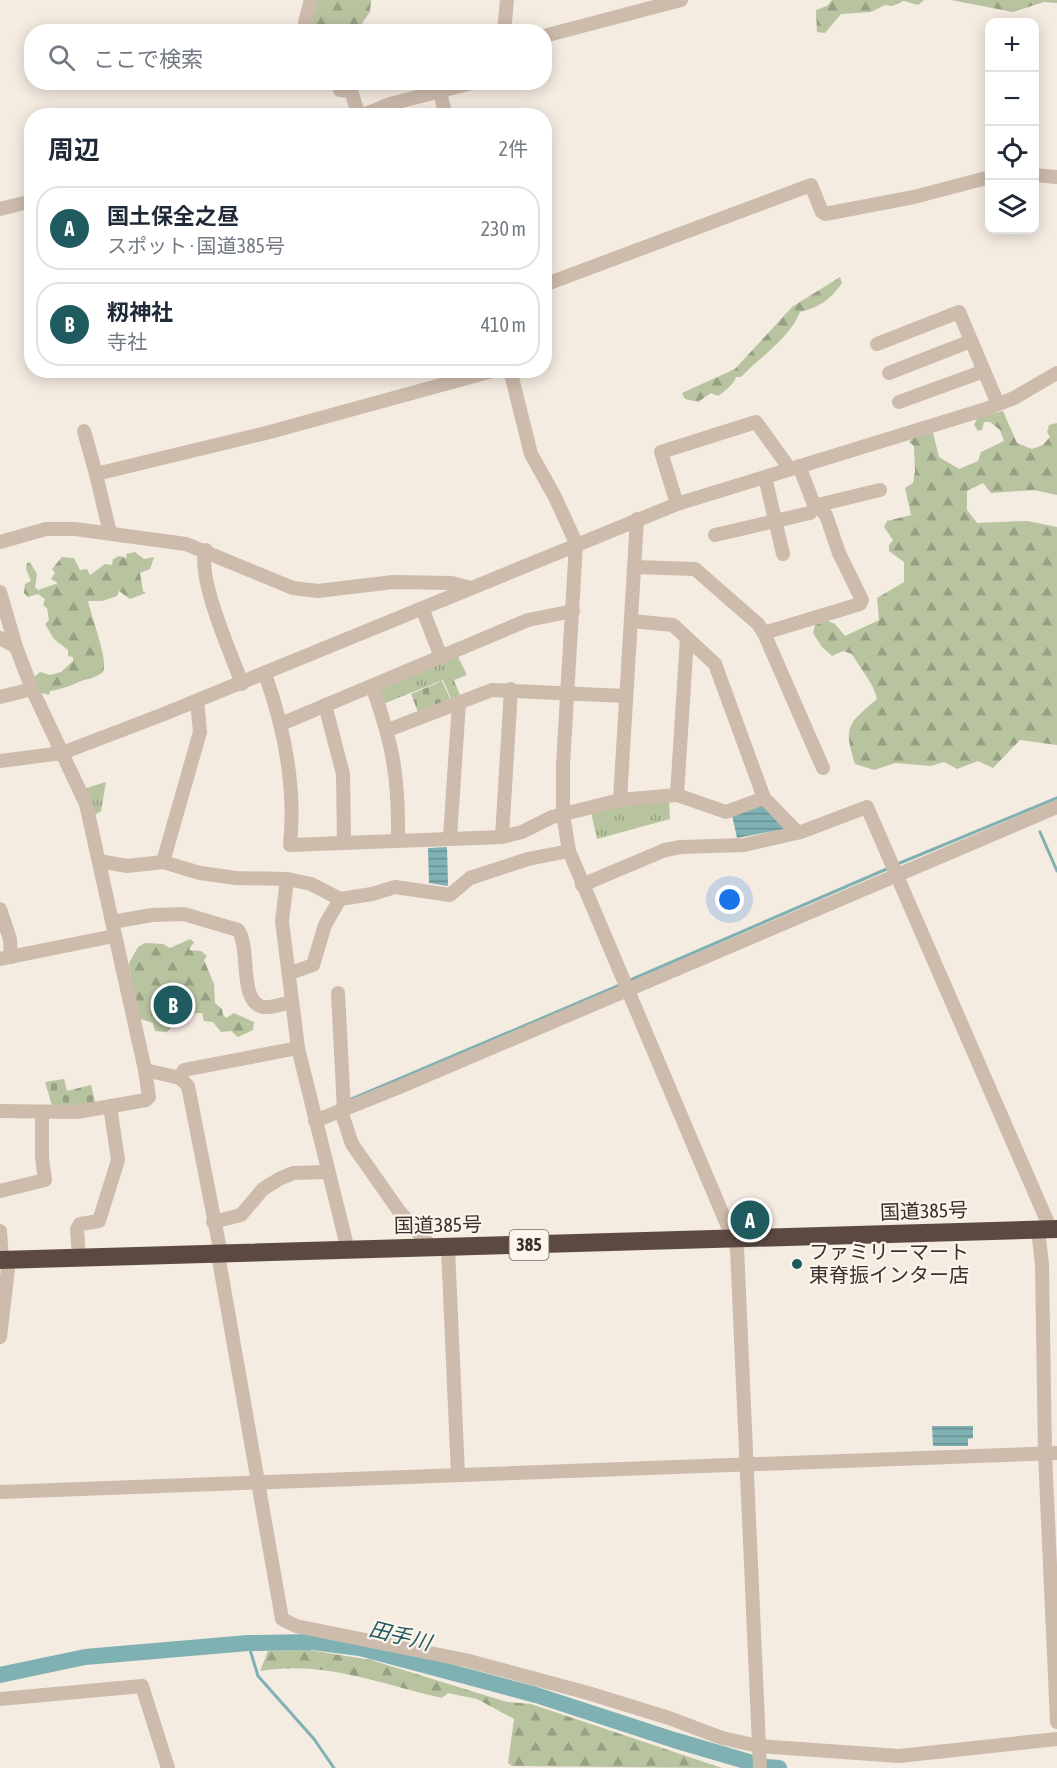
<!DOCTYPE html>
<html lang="ja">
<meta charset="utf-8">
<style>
:root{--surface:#fff;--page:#f6f6f7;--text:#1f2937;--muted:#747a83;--line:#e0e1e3;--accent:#1f5a5e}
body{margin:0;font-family:"Asap Condensed","Noto Sans JP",sans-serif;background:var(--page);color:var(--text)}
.controls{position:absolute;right:18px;top:18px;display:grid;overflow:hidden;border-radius:12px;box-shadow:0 3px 15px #0003}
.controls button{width:54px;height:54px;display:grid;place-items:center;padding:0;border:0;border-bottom:2px solid var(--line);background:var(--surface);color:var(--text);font:30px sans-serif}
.you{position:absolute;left:730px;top:900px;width:21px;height:21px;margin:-15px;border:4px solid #fff;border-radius:50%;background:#1a73e8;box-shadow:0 0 0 9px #1a73e833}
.badge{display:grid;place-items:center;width:39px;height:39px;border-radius:50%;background:var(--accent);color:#fff;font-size:20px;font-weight:700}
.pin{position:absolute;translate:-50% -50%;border:3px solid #fff;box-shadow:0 2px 6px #0006}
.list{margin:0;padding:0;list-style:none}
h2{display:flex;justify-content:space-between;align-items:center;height:78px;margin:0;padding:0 24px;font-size:26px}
h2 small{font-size:20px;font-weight:400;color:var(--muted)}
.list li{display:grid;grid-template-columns:39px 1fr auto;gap:18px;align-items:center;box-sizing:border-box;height:84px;margin:0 12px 12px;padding:0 12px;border:2px solid var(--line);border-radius:24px}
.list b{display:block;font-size:22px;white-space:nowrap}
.list p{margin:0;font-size:20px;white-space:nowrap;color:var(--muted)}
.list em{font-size:20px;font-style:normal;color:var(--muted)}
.icon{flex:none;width:33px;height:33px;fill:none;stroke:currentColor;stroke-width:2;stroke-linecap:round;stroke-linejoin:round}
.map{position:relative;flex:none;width:1057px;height:1768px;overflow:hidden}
.search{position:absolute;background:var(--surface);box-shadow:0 3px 15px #0003;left:24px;top:24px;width:528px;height:66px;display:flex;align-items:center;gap:15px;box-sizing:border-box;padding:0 21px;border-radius:24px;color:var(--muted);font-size:22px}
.panel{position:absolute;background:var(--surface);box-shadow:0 3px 15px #0003;left:24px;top:108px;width:528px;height:270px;border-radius:24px}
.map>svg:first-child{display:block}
.forest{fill:url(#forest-firs)}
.cemetery{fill:url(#cemetery-stones)}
.park{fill:url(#park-tufts)}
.water{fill:url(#water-rules)}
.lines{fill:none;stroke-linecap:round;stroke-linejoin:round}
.stream{stroke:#7fb0b2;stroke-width:3}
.river{stroke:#7fb0b2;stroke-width:16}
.minor{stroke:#cdbbac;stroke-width:14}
.highway{stroke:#5c4a42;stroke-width:18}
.poi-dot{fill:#1f5a5e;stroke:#fbf5ee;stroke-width:2}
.labels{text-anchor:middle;stroke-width:4.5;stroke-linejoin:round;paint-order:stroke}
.shield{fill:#fbf5ee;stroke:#756b66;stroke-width:1.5}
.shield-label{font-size:18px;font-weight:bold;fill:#3b302b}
.street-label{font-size:20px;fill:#3b302b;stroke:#fbf5ee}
.poi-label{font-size:20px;fill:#3b302b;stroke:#fbf5ee;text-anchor:start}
.water-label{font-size:21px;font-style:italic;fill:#1f5a5e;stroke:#fbf5ee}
</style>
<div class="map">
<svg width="1057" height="1768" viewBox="0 0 1057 1768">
<defs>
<pattern id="forest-firs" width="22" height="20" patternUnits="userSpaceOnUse" patternTransform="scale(1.5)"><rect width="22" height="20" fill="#b8c4a0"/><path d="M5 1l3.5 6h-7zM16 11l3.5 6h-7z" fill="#97a083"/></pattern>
<pattern id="cemetery-stones" width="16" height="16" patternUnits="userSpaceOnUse" patternTransform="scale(1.5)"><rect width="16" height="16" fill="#b8c4a0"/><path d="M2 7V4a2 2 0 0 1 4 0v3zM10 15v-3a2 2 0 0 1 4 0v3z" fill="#97a083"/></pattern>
<pattern id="park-tufts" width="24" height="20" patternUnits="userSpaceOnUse" patternTransform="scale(1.5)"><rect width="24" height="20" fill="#b8c4a0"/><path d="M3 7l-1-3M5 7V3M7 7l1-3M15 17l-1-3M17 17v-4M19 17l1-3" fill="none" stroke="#97a083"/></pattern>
<pattern id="water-rules" width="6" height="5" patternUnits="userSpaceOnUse" patternTransform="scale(1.5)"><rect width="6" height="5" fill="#7fb0b2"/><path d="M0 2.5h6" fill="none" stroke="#699091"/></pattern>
</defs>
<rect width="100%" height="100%" fill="#f4ebe1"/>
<!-- forest -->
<g class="forest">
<polygon points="315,0 371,0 370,12 362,23 365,27 364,31 312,31 311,17"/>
<polygon points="832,0 924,0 918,5 904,1 892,6 885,5 871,12 841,14 825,33 817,32 816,10 827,6"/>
<polygon points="951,0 1057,0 1057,3 1044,2 1013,12"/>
<path d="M840,277l2,6c-12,17 -22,24 -42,29 -11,27 -40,45 -59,65h-5c-2,7 -12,15 -18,19l-7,-3 -13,9 -13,-3 -3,-6 53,-24 57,-62z"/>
<path d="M1003,411l14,32 15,6 11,-4 7,-8 -3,-5 2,-7 8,-2v72l-23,-5 -43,3 -8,-10 -16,8v19l10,13 50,-2 30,6v218l-37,-5 -27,28 -15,-7 -21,8 -13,-7 -13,4 -36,-3 -21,7 -19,-6c-12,-38 -7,-40 22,-65 -3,-16 -17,-30 -25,-45l-9,-3 -11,5 -10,-9 -9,-14 2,-8 10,-5 10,4 10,12 34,-16 -2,-22 27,-16v-20l-15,-11v-6l4,-5 -9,-13 3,-6 24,-6 -6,-27 8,-5 2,-12 -1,-25 -5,-4 7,-7 17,-2 6,24 20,12 19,-8 3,-9 23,-11 -4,-11 -10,-8h-6l-2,8 -4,1 -4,-6 3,-7z"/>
<path d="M135,552l9,7 10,-2 -4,12 -10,4 3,18 3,2 -16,6 -11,-8 -2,5 -15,5h-14c2,12 23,65 14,72 -4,3 -13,6 -18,7 -12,5 -21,9 -34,11l-1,4 -10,-3 -6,-14 7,-6 10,3 11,-3 12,-11v-4l-5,-1v-6l-14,-11 -9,-15 4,-4 -2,-12 -4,-3 2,-6 -7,-5 -10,3 -4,-4 1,-9 6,-3 -5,-12 1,-6 3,-1 7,12 -2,13 3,3 20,-7 -7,-4 4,-6 -3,-4 10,-12 12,1 6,12 7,-1 3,6 15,-11 7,1 1,-6 6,-3 8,2 -1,-4z"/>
<polygon points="190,939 194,942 189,950 201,951 207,956 204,960 214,984 215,1003 222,1009 223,1015 226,1018 234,1013 254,1022 253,1030 238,1037 231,1031 221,1032 213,1022 204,1021 202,1013 195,1013 186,1023 178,1019 167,1032 155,1031 153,1023 137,1018 129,963 138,947 145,943 163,944 170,948"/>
<path d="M309,1650l62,10 136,42 24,2 191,64 -210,-2 -4,-3 6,-44 -37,-20 -29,-6 -6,5c-62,-14 -118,-38 -182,-27l8,-20z"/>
</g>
<!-- cemetery -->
<g class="cemetery">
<polygon points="442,681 450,699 418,712 411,694"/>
<polygon points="64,1079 67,1091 91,1085 96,1105 53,1109 45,1082"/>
</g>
<!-- park -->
<g class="park">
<polygon points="457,655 467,675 454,680 460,695 451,699 443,680 383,704 378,693 380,687"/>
<polygon points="106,782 101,811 93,816 83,789"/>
<polygon points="669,802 670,819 597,839 591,812 621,805"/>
</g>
<!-- water -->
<g class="water">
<polygon points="762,804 784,829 737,838 732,815"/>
<polygon points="447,847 448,886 429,883 428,848"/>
<polygon points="932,1426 973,1426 973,1438 968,1439 968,1446 933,1446"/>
</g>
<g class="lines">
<!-- stream -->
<g class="stream">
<polyline points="1040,832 1057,871"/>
<polyline points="895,865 1057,798"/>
<polyline points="628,981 889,868"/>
<polyline points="347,1101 620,985"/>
<polyline points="248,1643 258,1676 314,1739 334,1768"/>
</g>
<!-- river -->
<polyline class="river" points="0,1675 85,1657 248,1643 313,1642 360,1648 536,1695 674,1740 766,1767 779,1768"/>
<!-- minor -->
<g class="minor">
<polyline points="307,32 305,22 311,0"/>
<polyline points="504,32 507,0"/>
<polyline points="544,36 681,0"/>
<polyline points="337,82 340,90 351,91 359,116"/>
<polyline points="440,93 446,116"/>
<polyline points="361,116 390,104 476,82"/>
<polyline points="1034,175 1057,177"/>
<polyline points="0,209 32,201"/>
<polyline points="544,285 811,185 822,212 825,214 914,197 990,177"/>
<polyline points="877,344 959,312 998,404"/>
<polyline points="510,370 531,454 555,497 576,543 563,765 563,814 569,851 737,1248 760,1768"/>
<polyline points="889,373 971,341"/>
<polyline points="899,402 984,371"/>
<polyline points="84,431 96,474"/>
<polyline points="765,477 783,554"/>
<polyline points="677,504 661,452 756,422 790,469"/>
<polyline points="818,505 880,490"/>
<polyline points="110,533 96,474 266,433 496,370"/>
<polyline points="715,535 810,513"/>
<polyline points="0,542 46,529 75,529 186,544 293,588 318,591 393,582 452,583 470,588"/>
<path d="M206,550c-10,27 26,105 36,134"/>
<polyline points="635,567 695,569 758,624 764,633 823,768"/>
<polyline points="0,592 16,647 32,689 86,804 145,1070 149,1097 146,1100 77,1112 0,1111"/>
<polyline points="422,608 441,657"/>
<polyline points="764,633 860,604 862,600 839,553 826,515 813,502 799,466"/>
<polyline points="0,638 16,647"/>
<path d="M265,674c20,56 31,112 25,171l212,-8 20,-5 30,-15 68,-17 57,-5 49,17 38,-14 -49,-134 -42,-39 -42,-4"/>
<path d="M372,686c21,59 27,91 26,154"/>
<polyline points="0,697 32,689"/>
<polyline points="325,705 343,774 344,842"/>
<polyline points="281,724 528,620 573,611"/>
<polyline points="388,730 492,690 625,696"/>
<polyline points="0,761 62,753 164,714 677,504 986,409 1014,398 1057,373"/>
<polyline points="677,795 687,638"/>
<polyline points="764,798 797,832"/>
<polyline points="620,800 637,519"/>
<polyline points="450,837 459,703"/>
<polyline points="502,837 511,689"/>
<polyline points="99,861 127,866 163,862 200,873 236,878 287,879 282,921 298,1048 348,1250"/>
<polyline points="163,862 200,732 197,701"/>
<polyline points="287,879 311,884 340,899"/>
<polyline points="582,885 665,850 681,847 744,845 801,832 867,807 1051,1230"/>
<polyline points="0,909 10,939 11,957"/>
<path d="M112,922l40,-7 32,-1 54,16c13,17 0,72 25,77 9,1 19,-3 28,-5"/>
<polyline points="0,959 114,936"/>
<polyline points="290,973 313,965 325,925 340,899 372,894 395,887 450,895 470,878 528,859 569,851"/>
<polyline points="338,993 344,1110"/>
<polyline points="145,1070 180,1078 188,1086 221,1254 219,1260 282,1619 296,1626 465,1660 588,1693 669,1718 722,1738 758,1746 899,1756 1057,1739"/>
<polyline points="180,1078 184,1070 298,1048"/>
<polyline points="341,1111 352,1144 399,1211 432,1248"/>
<polyline points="315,1121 402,1086 1057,807"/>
<polyline points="0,1191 45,1180 42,1158 42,1112"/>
<polyline points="213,1222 241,1215 263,1189 279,1179 293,1173 327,1172"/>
<polyline points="1038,1230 1042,1264 1045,1453 1057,1722"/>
<polyline points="0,1231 2,1260"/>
<polyline points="448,1248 458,1475"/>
<polyline points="79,1258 77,1229 80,1224 99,1221 118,1160 110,1106"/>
<polyline points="0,1337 9,1260"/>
<polyline points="0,1492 1057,1453"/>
<polyline points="0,1699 142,1686 168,1768"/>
</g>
<!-- highway -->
<polyline class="highway" points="0,1260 1057,1229"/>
</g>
<!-- markers -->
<circle class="poi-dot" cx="797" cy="1264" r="6"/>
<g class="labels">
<!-- shield labels -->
<rect class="shield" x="509.5" y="1230" width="39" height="30" rx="4.5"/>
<g class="shield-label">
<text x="529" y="1251">385</text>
</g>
<!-- street labels -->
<g class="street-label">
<text transform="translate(924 1211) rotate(-2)" y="7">国道385号</text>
<text transform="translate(438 1225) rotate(-1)" y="7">国道385号</text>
</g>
<!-- poi labels -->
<g class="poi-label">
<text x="809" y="1259">ファミリーマート<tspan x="809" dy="23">東脊振インター店</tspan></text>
</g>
<!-- water labels -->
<g class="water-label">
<text transform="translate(400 1636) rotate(14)" y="7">田手川</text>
</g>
</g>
</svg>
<div class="controls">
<button>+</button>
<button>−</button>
<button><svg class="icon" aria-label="locate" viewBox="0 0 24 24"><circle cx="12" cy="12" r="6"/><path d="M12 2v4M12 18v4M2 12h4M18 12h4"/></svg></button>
<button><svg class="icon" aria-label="layers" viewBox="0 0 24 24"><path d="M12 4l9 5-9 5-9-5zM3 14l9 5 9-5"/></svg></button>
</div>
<div class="you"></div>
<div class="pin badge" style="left:750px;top:1220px">A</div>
<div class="pin badge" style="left:173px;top:1005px">B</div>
<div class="search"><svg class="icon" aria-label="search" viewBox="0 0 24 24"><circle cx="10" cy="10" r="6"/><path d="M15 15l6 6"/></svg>ここで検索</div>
<section class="panel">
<h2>周辺<small>2件</small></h2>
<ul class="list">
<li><span class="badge">A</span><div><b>国土保全之昼</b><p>スポット · 国道385号</p></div><em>230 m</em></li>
<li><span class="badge">B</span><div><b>籾神社</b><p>寺社</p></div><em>410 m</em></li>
</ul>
</section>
</div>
